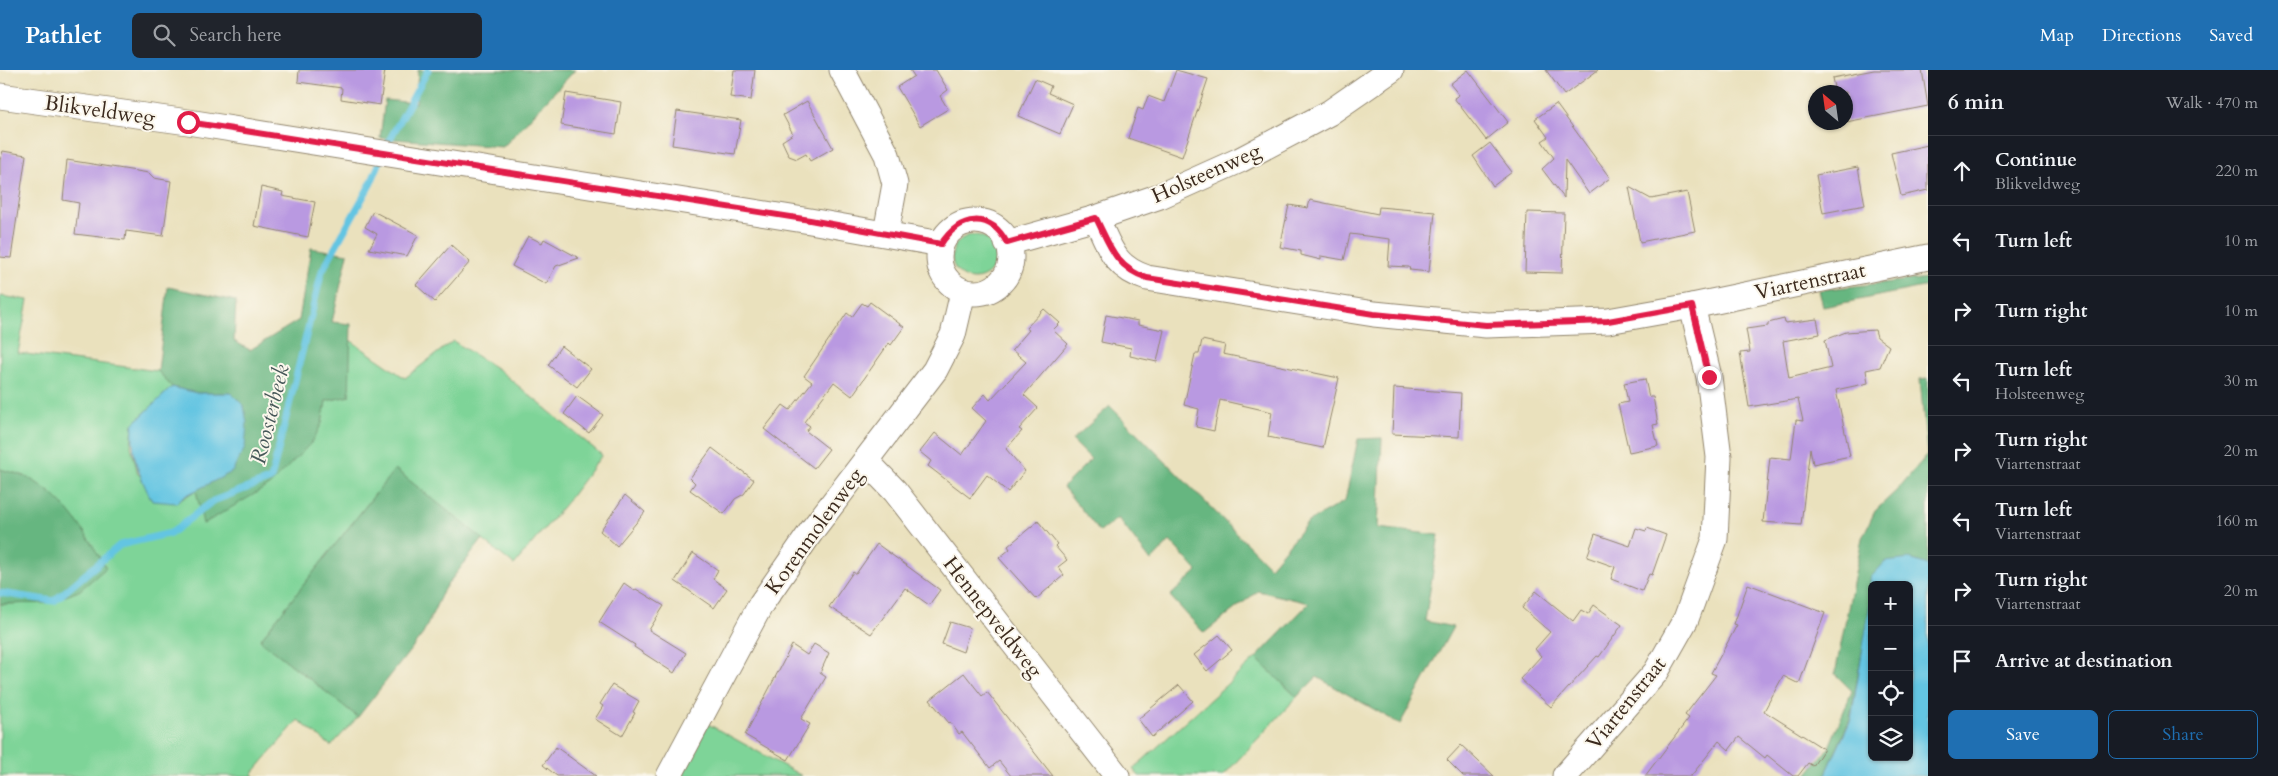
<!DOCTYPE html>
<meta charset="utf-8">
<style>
:root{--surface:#171b24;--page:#20242c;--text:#f1f3f6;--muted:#9ea1a6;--line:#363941;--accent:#1f6fb2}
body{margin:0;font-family:Cardo,serif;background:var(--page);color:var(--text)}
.controls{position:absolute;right:15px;bottom:15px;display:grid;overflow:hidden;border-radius:8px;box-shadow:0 1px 4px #0004}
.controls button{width:45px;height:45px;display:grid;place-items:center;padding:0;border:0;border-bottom:1px solid var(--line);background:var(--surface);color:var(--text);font:25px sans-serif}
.compass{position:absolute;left:1808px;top:15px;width:45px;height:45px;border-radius:50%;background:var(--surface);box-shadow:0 1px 4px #0004;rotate:331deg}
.stop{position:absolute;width:15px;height:15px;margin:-11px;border:4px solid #e11d48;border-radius:50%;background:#fff}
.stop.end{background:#e11d48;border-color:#fff;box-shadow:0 1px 5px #0008}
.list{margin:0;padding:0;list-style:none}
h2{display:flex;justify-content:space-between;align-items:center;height:65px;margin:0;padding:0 20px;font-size:21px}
h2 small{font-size:16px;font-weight:400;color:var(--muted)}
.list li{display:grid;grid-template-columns:32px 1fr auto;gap:15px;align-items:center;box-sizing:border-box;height:70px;padding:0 20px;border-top:1px solid var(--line)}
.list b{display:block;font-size:19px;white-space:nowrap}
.list p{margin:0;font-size:16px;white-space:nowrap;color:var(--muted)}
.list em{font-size:16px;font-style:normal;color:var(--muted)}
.actions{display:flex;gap:10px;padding:15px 20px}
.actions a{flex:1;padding:11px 0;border:1px solid var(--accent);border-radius:8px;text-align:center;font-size:18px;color:var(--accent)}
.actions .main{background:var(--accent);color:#fff}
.icon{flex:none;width:28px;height:28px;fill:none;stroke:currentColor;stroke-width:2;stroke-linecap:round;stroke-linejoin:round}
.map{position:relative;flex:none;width:1928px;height:706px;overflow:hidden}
header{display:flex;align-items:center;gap:30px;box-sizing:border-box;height:70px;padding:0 25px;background:var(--accent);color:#fff}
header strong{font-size:24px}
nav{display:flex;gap:28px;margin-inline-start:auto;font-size:18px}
.search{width:350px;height:45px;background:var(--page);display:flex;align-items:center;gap:12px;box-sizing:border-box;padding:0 18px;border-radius:8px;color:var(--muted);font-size:19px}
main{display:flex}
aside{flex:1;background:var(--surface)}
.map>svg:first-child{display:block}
.green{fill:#7ed498;stroke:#5c7f5b}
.forest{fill:#66b680;stroke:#50704f}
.water{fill:#64c5e2;stroke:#507880;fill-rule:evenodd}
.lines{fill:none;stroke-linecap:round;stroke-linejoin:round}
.stream{stroke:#64c5e2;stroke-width:7}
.building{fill:#b999e1}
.minor-casing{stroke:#92866e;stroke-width:27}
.minor{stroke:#fff;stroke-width:25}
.route{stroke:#e11d48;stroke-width:6}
.labels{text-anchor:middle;stroke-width:4;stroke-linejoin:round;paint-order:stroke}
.street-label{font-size:21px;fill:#3b2a1e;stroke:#fbf7ec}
.water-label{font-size:22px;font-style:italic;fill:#475859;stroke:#fbf7ec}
</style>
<header>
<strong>Pathlet</strong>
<div class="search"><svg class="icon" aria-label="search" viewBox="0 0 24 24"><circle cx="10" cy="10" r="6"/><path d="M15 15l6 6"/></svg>Search here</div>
<nav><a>Map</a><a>Directions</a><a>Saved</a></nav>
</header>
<main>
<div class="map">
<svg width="1928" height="706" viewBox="0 0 1928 706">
<rect width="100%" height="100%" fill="#fbf7ec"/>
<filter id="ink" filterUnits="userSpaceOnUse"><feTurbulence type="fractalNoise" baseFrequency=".02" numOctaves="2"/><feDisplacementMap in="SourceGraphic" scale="10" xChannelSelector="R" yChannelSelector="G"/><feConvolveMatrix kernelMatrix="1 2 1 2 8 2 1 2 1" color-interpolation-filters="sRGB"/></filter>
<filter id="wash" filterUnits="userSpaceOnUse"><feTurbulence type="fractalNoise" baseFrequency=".0096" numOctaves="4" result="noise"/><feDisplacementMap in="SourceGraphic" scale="20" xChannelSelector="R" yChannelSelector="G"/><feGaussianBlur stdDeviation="1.12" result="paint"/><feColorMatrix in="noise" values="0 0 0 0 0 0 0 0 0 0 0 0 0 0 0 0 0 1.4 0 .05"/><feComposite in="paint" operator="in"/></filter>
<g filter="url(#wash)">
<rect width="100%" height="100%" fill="#eae1bd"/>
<!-- green -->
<g class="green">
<circle cx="974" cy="187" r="22"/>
<polygon points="0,226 28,230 18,283 158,301 172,317 133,354 131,376 138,404 176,433 196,420 204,454 322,353 326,331 349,326 350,270 405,308 453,271 499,300 602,385 566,433 514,495 395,399 260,570 358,647 331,676 298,650 252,704 254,706 0,706 0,534 47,533 25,406 0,399"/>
<polygon points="1256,588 1297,627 1223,706 1139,706 1133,699"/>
<polygon points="708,654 802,706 682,706"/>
</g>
<!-- forest -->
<g class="forest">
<polygon points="418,0 575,0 503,77 380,68 385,30 416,33"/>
<polygon points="311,178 348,184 332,252 351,254 349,326 326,331 322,353 312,372 270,415 203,454 196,420 211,411 231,323 197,323 172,317 158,301 168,217 236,231 234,271 250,280 299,250"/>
<polygon points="1928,208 1928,216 1823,237 1819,220"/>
<polygon points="1928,308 1928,495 1910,489 1872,515 1872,528 1850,649 1825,706 1806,706 1829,677 1852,621 1835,604 1862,468 1875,441 1897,420 1927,385 1920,309"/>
<polygon points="1110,336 1270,497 1308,452 1345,431 1358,369 1382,368 1378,458 1439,465 1425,551 1453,557 1400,654 1317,607 1297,627 1256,588 1309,533 1258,521 1204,563 1170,526 1197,501 1170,471 1151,491 1118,448 1100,462 1063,417 1091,389 1072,370"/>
<path d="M0,399c8,3 18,4 26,8 38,18 60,56 80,91l-27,23 -32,12 -47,1z"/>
<polygon points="395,399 483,469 444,519 423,564 358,647 260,570"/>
</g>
<!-- water -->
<g class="water">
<path d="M172,317l25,6h34l13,13 3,17 -2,25 -13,24 -49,25 -7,6 -24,-2c-14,-28 -21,-46 -19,-77z"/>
<path d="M1910,489l18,6v211h-103l26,-57 20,-121 -1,-20 15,-16zM1872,515h37v172h-37z"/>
</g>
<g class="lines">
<!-- stream -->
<g class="stream">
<polyline points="385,78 428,0"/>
<polyline points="0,523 54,531 120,475 171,463 213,431 271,409 322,201 371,113 382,87"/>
</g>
</g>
<g id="blocks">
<!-- building -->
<g class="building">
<polygon points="299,0 385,0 380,35 341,29 342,18 298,12"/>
<polygon points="734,0 755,0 751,30 730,27"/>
<polygon points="910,0 936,0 948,20 940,26 948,39 920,56 897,17 914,6"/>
<polygon points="1176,0 1208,9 1182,87 1128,68 1138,38 1143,40 1148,26 1164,32"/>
<polygon points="1468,0 1508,52 1486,70 1454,28 1459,25 1450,14"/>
<polygon points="1546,0 1598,0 1564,25"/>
<polygon points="1874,0 1922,0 1928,36 1846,52 1846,22 1835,22 1832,8"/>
<polygon points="1035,9 1051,16 1048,23 1073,34 1060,64 1018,46"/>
<polygon points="566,23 621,32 616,64 561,55"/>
<polygon points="807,31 833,78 810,91 806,84 797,89 789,86 782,71 793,64 783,45"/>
<polygon points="1556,34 1610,108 1589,124 1565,90 1564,128 1542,99 1554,88 1542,71 1548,67 1535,49"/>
<polygon points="677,41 741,50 735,84 672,75"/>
<polygon points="1490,73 1512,102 1493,116 1473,86"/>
<polygon points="1928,75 1928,120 1901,126 1891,83"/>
<polygon points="3,81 26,85 11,188 0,187 0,90"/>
<polygon points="67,90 149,103 154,108 171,111 163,166 126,161 125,170 75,164 79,133 63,130"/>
<polygon points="1858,97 1865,135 1823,143 1816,105"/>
<polygon points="261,117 283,122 282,126 315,132 308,167 254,156"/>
<polygon points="1629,117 1651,129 1687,122 1695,161 1640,172"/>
<polygon points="1310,130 1378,144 1379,137 1435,142 1429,202 1410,200 1409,197 1388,196 1390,169 1350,164 1344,190 1321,186 1321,190 1301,185 1301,181 1280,177 1289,135 1308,138"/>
<polygon points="373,141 418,165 407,186 369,179 377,164 365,157"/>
<polygon points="1527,142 1564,143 1562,203 1525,202"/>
<polygon points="528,166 542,173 544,169 579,188 556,196 546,214 512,196"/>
<polygon points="451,175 470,192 435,232 416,215"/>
<polygon points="870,232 904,257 891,275 889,273 852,326 834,312 804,352 810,356 806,361 829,379 814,398 764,359 783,335 790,340 812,312 804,306 847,243 852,247 862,233 867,236"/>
<polygon points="1044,239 1060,253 1053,260 1068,274 1024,325 1038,338 1019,359 1022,361 1006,379 1025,401 1008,422 987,405 970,428 928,396 931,391 920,382 935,363 962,385 986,351 972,338 985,324 990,330 1026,292 1012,280 1029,260 1026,258"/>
<polygon points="1106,245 1138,251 1138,255 1164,260 1157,292 1130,286 1131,278 1101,272"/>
<polygon points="1784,249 1785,253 1817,249 1820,264 1783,271 1789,308 1831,298 1825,270 1846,262 1875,260 1877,267 1889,276 1880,297 1866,300 1868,313 1836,320 1850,386 1813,394 1810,378 1801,455 1763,452 1770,387 1791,389 1796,350 1803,351 1798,329 1749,337 1740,283 1750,282 1746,259 1768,256 1768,253"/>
<polygon points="1202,270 1225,275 1223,284 1339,308 1323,378 1268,367 1272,342 1220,330 1214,361 1196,357 1199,339 1184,335 1195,284 1199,284"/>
<polygon points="561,276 591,299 577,317 548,295"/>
<polygon points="1645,309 1649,327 1653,327 1658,354 1653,355 1658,376 1629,382 1618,334 1628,332 1624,313"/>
<polygon points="1394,318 1461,323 1459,367 1392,364"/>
<polygon points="577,326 603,345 589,363 564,344"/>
<polygon points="712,378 754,410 744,424 735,429 724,444 690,420 695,413 690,408"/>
<polygon points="625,425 645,442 617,476 600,461"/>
<polygon points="1038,451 1057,474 1055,476 1067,490 1058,497 1064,505 1036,529 999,488 1010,479 1008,476"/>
<polygon points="1636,458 1646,461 1647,458 1666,465 1652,505 1649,504 1642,521 1611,509 1615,497 1587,487 1595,464 1630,476"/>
<polygon points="877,474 940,520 929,535 905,518 871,564 829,537 853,502 856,504"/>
<polygon points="693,483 718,500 713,509 727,519 714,538 675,511"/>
<polygon points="624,513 635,521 636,519 664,536 649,560 686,583 674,603 634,577 635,575 599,552"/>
<polygon points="1748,514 1825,543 1799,614 1783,606 1764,641 1824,679 1813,696 1808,693 1798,706 1793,706 1767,685 1765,688 1739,667 1729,680 1719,671 1691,706 1645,706 1689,648 1685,645 1716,605 1711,603 1737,555 1734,554"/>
<polygon points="1536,521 1573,551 1581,540 1588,544 1594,535 1622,555 1599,587 1597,586 1551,637 1520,609 1541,586 1535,579 1550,562 1522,538"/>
<polygon points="950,552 970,558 963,582 942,574"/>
<polygon points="1219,565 1232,580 1207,601 1194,585"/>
<polygon points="814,574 829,583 820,603 826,607 801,649 810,654 788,690 745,665 792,575 807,585"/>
<polygon points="964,603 982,626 987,622 1053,706 1011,706 999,691 990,698 962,662 959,664 950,652 949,653 930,630"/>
<polygon points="612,615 639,631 633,642 635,643 622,666 595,649 603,636 600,634"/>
<polygon points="1179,615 1193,631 1152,667 1138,649"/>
<polygon points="1461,675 1494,706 1463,706 1447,690"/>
<polygon points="556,677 596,706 557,706 543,695"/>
</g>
</g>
</g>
<g filter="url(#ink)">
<use href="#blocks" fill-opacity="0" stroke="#92866e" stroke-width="1"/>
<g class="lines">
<!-- minor casing -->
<g class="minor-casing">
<g id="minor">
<polyline points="842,0 887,85 895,114 886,163"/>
<polyline points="0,26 188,52 810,151 941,174"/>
<path d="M1096,148c14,29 17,49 51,60l227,36 112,11 122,-4 84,-15 236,-49"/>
<circle cx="975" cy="187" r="36"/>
<polyline points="1007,173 1096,148 1160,126 1240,90 1329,43 1391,0"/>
<polyline points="866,391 895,421 1117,706"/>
<polyline points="669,706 761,534 813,459 935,300 953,265 963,222"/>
<polyline points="1565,706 1656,602 1686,549 1715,469 1719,387 1709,307 1692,236"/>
</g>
</g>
<!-- minor -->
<use href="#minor" class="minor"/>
</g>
</g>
<g class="lines" filter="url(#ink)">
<!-- route -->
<path class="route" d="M188,52l622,98 131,24c19,-29 49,-33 66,-1l89,-25c14,28 19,49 51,60l227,36 112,11 122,-4 84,-15 17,71"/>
</g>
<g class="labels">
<!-- street labels -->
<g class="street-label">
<text transform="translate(100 40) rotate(8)" y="7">Blikveldweg</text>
<text transform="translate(1206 103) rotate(-24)" y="7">Holsteenweg</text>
<text transform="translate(1810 211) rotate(-12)" y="7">Viartenstraat</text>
<text transform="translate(814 461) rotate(-54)" y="7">Korenmolenweg</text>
<text transform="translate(993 547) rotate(52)" y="7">Hennepveldweg</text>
<text transform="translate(1626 633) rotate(-51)" y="7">Viartenstraat</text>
</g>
<!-- water labels -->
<g class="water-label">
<text transform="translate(269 344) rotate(-76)" y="8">Roosterbeek</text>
</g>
</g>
</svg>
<div class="controls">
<button>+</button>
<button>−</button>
<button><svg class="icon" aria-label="locate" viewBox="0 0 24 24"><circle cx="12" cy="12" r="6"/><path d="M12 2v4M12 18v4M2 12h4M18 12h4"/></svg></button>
<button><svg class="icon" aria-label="layers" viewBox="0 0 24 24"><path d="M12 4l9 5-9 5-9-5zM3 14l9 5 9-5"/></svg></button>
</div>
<svg class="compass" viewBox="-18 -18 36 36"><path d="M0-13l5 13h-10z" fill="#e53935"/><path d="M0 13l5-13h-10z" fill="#9ea1a6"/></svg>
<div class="stop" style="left:188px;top:52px"></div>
<div class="stop end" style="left:1709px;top:307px"></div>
</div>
<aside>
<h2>6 min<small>Walk · 470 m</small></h2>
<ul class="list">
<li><svg class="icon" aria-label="ahead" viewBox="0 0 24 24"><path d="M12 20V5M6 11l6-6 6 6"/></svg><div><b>Continue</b><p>Blikveldweg</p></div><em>220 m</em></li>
<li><svg class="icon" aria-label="left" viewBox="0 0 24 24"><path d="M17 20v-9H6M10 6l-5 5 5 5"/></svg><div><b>Turn left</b></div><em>10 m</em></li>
<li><svg class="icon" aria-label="right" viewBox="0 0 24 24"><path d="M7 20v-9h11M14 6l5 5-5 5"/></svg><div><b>Turn right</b></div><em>10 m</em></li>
<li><svg class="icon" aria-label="left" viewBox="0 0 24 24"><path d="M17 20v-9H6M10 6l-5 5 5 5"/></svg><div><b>Turn left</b><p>Holsteenweg</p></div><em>30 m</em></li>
<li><svg class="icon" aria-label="right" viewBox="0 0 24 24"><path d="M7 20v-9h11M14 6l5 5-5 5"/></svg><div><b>Turn right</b><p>Viartenstraat</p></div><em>20 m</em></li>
<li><svg class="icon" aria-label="left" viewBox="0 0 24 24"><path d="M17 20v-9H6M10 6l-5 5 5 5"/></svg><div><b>Turn left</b><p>Viartenstraat</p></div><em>160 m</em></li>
<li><svg class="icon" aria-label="right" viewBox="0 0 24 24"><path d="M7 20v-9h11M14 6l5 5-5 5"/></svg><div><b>Turn right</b><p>Viartenstraat</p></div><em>20 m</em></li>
<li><svg class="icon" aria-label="arrive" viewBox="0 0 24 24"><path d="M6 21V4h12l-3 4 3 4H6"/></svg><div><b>Arrive at destination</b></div></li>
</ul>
<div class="actions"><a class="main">Save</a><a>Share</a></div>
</aside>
</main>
